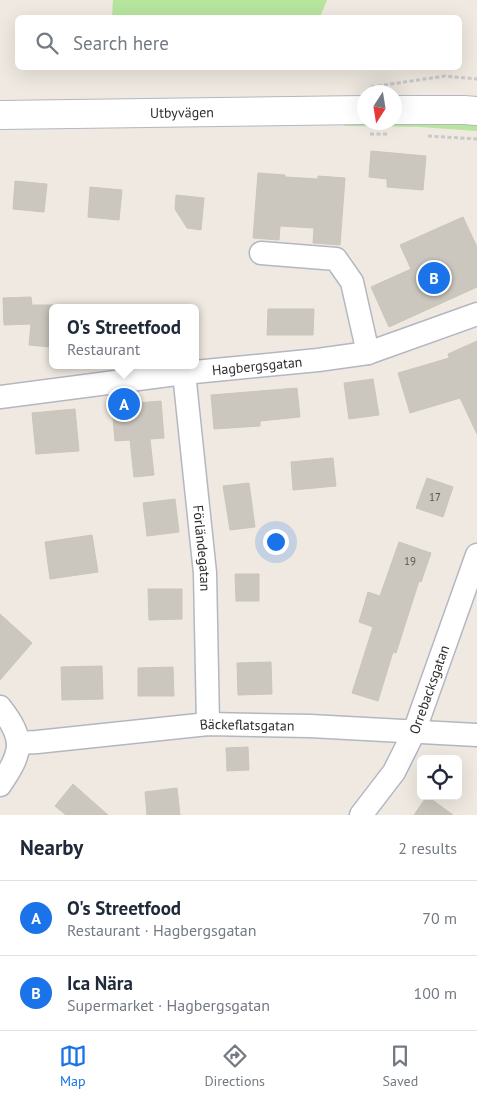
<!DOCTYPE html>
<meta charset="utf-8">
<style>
:root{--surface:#fff;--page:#f2f2f3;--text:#1f2937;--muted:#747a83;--line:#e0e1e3;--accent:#1a73e8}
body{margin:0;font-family:"PT Sans",sans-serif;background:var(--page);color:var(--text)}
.controls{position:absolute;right:15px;bottom:15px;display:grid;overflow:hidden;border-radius:8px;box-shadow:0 5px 20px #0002}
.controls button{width:45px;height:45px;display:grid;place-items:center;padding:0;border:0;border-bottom:1px solid var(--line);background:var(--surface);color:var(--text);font:25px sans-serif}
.compass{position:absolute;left:357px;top:85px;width:45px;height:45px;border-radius:50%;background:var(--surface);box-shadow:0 5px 20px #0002;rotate:192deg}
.you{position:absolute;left:275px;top:541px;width:18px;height:18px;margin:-12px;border:4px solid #fff;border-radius:50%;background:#1a73e8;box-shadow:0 0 0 8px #1a73e833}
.badge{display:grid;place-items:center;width:32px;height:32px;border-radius:50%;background:var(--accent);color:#fff;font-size:16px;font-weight:700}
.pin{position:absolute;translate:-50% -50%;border:2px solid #fff;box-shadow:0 1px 5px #0006}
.popup{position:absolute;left:49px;top:304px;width:150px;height:65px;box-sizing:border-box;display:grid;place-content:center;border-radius:8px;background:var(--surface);filter:drop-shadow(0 1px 4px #0005);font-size:16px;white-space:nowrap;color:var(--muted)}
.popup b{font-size:19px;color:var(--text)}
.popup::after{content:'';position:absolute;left:50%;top:100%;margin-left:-10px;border:10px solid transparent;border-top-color:var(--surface)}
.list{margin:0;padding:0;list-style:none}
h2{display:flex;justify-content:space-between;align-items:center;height:65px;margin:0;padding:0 20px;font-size:21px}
h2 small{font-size:16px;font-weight:400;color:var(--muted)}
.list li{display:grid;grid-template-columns:32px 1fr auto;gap:15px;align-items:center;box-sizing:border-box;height:75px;padding:0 20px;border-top:1px solid var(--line)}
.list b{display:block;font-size:19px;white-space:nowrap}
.list p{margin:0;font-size:16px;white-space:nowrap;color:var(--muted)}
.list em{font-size:16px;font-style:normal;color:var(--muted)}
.icon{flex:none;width:28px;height:28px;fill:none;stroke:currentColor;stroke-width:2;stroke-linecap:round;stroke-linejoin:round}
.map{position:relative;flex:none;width:477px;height:815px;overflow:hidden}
.search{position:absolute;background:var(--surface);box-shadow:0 5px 20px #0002;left:15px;right:15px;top:15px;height:55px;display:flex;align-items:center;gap:12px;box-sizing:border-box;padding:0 18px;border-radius:8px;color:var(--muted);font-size:19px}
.sheet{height:215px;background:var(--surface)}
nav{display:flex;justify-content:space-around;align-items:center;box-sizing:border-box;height:70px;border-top:1px solid var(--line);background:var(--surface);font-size:14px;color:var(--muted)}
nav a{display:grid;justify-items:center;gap:2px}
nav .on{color:var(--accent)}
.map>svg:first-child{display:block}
.green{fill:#b6e59e}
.building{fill:#cbc7bf;stroke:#cbc5ba}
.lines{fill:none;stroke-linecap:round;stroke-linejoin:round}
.minor-casing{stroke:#b4b7c1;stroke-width:25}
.tertiary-casing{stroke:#b4b7c1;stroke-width:30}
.path{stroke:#c9c9c9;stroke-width:3;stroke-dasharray:4 2.5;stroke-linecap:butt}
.minor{stroke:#fff;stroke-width:22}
.tertiary{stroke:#fff;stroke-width:28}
.labels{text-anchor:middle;stroke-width:4;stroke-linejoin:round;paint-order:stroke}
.number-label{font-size:11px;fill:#555452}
.street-label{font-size:14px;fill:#2e2e2e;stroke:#fff}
</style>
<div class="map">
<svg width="477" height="815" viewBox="0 0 477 815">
<rect width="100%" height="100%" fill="#efe9e1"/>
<!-- green -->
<g class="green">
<polygon points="113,0 327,0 320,17 112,17"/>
<polygon points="341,123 477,123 477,131 420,127 345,126 341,124"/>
</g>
<!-- building -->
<g class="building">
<polygon points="371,151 426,156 423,190 387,187 387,179 369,177"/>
<polygon points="258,173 285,175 285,177 318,179 318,176 345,178 340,245 313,243 314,228 280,226 279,240 253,238"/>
<polygon points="15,181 47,184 44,212 13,209"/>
<polygon points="90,187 122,190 119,220 88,217"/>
<polygon points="176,195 204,198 201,230 187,228 175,209"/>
<polygon points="463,217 477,247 477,287 389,327 371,287 411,269 400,245"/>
<polygon points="31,297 32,305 53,305 53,329 51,347 29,345 31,324 4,325 3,298"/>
<polygon points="268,309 314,309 313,335 267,335"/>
<polygon points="477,341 477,434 460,398 410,413 398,373 449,358 448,354"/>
<polygon points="373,379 379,415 349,419 344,383"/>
<polygon points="297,388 300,417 260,421 260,426 214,429 211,395"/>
<polygon points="161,401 164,438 150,439 154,475 134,477 130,440 115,441 112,405"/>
<polygon points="75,409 79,451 36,454 32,413"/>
<polygon points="333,458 336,486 293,490 291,462"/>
<polygon points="427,478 453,487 443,517 416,508"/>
<polygon points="249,483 255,527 230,530 223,486"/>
<polygon points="175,499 179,532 147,536 143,503"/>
<polygon points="92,535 98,572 50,579 45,542"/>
<polygon points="399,542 431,553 421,582 419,581 396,653 393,652 378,701 352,693 373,627 359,622 368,592 380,596"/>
<polygon points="235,574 259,574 259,601 236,601"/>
<polygon points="148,589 182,589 182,619 149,620"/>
<polygon points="0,614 32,643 0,680"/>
<polygon points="271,662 272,694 238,695 237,663"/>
<polygon points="102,666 103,699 62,700 61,667"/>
<polygon points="173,667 174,696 138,696 138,668"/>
<polygon points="248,747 249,770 227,771 226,748"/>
<polygon points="73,784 108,815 66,815 55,806"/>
<polygon points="177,788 180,815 147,815 145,792"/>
<polygon points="427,796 453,815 414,815"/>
</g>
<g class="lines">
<!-- minor casing -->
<g class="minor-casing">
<g id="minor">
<polyline points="261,253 336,259 352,282 368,353"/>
<path id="s1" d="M184,373l21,200 3,151"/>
<path id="s2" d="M0,397l184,-24 134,-13 50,-7 109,-39"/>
<path d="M0,707c25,32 23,45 0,78"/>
<path id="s3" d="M18,743l19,-1 171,-18 102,2 167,9"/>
<path id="s4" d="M361,815l33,-43 20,-40 63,-177"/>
</g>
</g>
<!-- tertiary casing -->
<g class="tertiary-casing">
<g id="tertiary">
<polyline points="394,110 464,110 477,111"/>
<path id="s5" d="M0,115l364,-5"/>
</g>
</g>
<!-- path -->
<g class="path">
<polyline points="371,87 445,76 477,79"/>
<polyline points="370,134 389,134"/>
<polyline points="428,136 477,139"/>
</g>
<!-- minor -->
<use href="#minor" class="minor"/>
<!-- tertiary -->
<use href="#tertiary" class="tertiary"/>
</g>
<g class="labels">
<!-- number labels -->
<g class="number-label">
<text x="435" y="501">17</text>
<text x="410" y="565">19</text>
</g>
<!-- street labels -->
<g class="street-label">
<text dy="5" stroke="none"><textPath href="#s5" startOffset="182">Utbyvägen</textPath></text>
<text dy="5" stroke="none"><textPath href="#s2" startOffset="259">Hagbergsgatan</textPath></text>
<text dy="5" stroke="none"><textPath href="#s1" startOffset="176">Förländegatan</textPath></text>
<text dy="5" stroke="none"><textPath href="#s4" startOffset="144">Orrebacksgatan</textPath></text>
<text dy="5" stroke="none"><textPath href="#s3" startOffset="230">Bäckeflatsgatan</textPath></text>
</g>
</g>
</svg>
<div class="controls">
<button><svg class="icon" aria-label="locate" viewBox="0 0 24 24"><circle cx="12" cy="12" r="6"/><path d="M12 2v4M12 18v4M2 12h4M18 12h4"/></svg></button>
</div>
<svg class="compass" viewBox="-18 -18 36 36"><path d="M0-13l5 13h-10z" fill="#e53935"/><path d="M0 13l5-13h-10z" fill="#747a83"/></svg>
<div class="you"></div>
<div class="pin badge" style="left:124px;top:404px">A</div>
<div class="popup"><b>O's Streetfood</b>Restaurant</div>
<div class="pin badge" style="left:434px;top:278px">B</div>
<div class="search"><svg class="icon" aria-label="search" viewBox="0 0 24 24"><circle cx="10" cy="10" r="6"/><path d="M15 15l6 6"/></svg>Search here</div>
</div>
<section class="sheet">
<h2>Nearby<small>2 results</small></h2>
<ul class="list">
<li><span class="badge">A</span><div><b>O's Streetfood</b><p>Restaurant · Hagbergsgatan</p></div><em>70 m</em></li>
<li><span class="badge">B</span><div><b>Ica Nära</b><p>Supermarket · Hagbergsgatan</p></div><em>100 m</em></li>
</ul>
</section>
<nav>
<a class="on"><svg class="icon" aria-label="map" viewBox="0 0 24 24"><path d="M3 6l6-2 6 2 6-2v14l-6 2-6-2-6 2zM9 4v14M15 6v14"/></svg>Map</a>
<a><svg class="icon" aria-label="directions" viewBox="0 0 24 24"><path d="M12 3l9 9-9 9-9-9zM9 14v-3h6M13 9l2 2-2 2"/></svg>Directions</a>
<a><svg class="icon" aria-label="saved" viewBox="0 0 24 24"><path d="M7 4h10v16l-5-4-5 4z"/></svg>Saved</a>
</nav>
